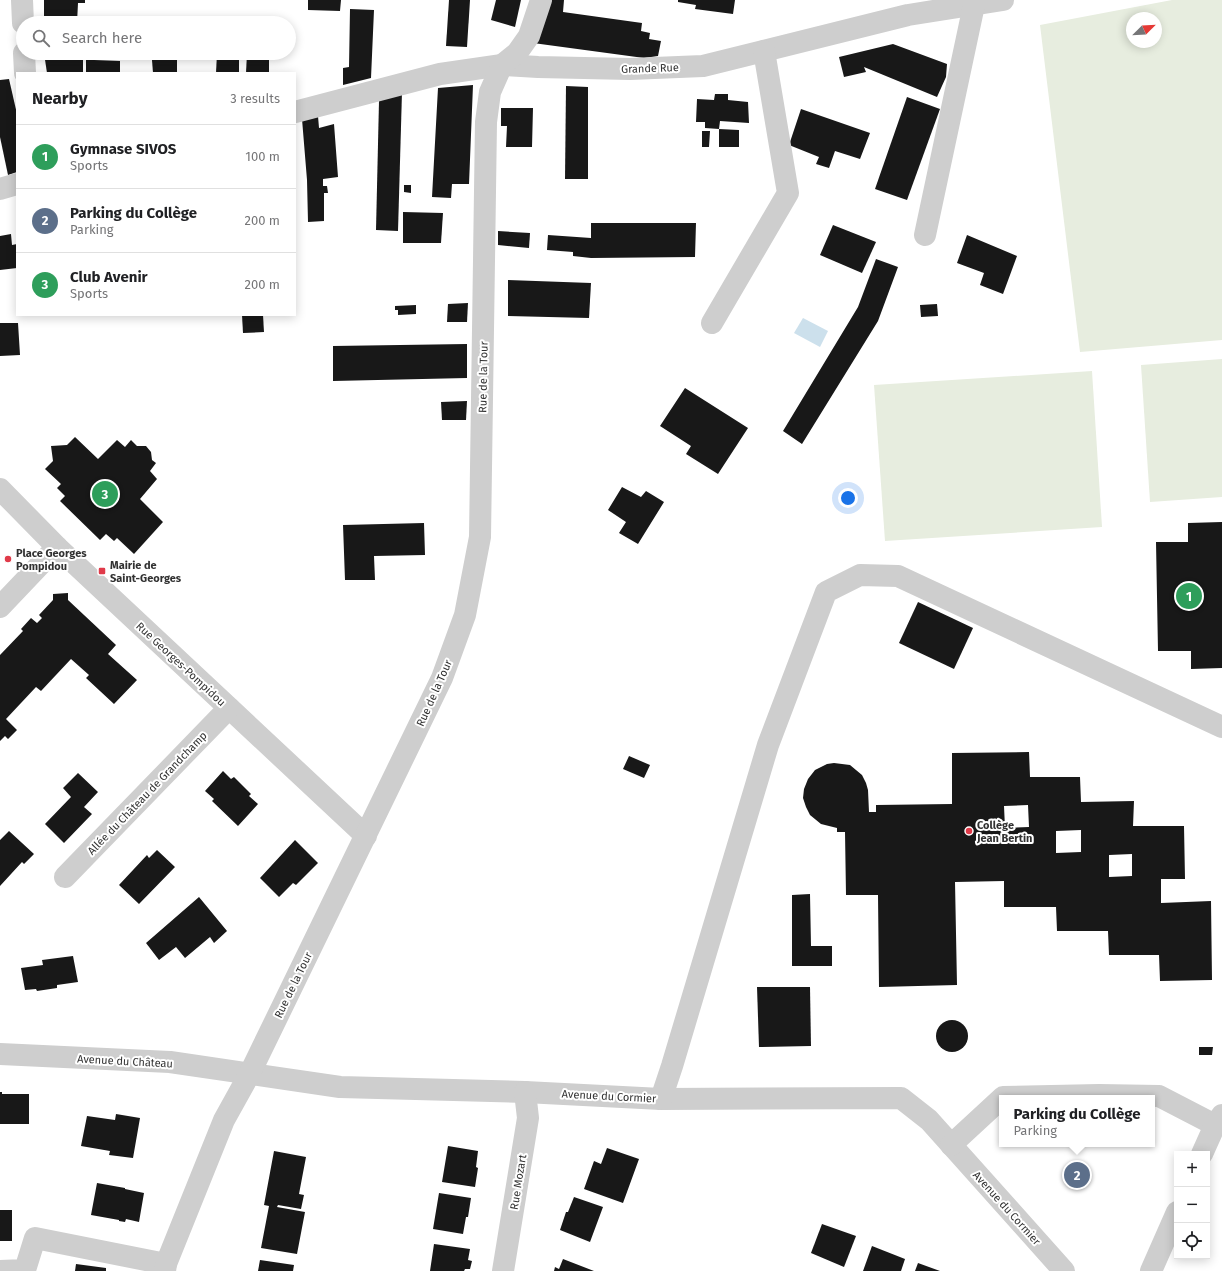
<!DOCTYPE html>
<meta charset="utf-8">
<style>
:root{--surface:#fff;--page:#f2f2f2;--text:#202124;--muted:#757577;--line:#e0e0e0;--accent:#b45309}
body{margin:0;font-family:"Fira Sans",sans-serif;background:var(--page);color:var(--text)}
.controls{position:absolute;right:12px;bottom:12px;display:grid;overflow:hidden;border-radius:0px;box-shadow:0 2px 10px #0003}
.controls button{width:36px;height:36px;display:grid;place-items:center;padding:0;border:0;border-bottom:1px solid var(--line);background:var(--surface);color:var(--text);font:20px sans-serif}
.compass{position:absolute;left:1126px;top:12px;width:36px;height:36px;border-radius:50%;background:var(--surface);box-shadow:0 2px 10px #0003;rotate:66deg}
.you{position:absolute;left:848px;top:498px;width:14px;height:14px;margin:-10px;border:3px solid #fff;border-radius:50%;background:#1a73e8;box-shadow:0 0 0 6px #1a73e833}
.badge{display:grid;place-items:center;width:26px;height:26px;border-radius:50%;background:var(--accent);color:#fff;font-size:13px;font-weight:700}
.pin{position:absolute;translate:-50% -50%;border:2px solid #fff;box-shadow:0 1px 4px #0006}
.popup{position:absolute;left:999px;top:1095px;width:156px;height:52px;box-sizing:border-box;display:grid;place-content:center;border-radius:0px;background:var(--surface);filter:drop-shadow(0 1px 3px #0005);font-size:13px;white-space:nowrap;color:var(--muted)}
.popup b{font-size:15px;color:var(--text)}
.popup::after{content:'';position:absolute;left:50%;top:100%;margin-left:-8px;border:8px solid transparent;border-top-color:var(--surface)}
.list{margin:0;padding:0;list-style:none}
h2{display:flex;justify-content:space-between;align-items:center;height:52px;margin:0;padding:0 16px;font-size:17px}
h2 small{font-size:13px;font-weight:400;color:var(--muted)}
.list li{display:grid;grid-template-columns:26px 1fr auto;gap:12px;align-items:center;box-sizing:border-box;height:64px;padding:0 16px;border-top:1px solid var(--line)}
.list b{display:block;font-size:15px;white-space:nowrap}
.list p{margin:0;font-size:13px;white-space:nowrap;color:var(--muted)}
.list em{font-size:13px;font-style:normal;color:var(--muted)}
.icon{flex:none;width:22px;height:22px;fill:none;stroke:currentColor;stroke-width:2;stroke-linecap:round;stroke-linejoin:round}
.map{position:relative;flex:none;width:1222px;height:1271px;overflow:hidden}
.search{position:absolute;background:var(--surface);box-shadow:0 2px 10px #0003;left:16px;top:16px;width:280px;height:44px;display:flex;align-items:center;gap:10px;box-sizing:border-box;padding:0 14px;border-radius:22px;color:var(--muted);font-size:15px}
.panel{position:absolute;background:var(--surface);box-shadow:0 2px 10px #0003;left:16px;top:72px;width:280px;height:244px;border-radius:0px}
.map>svg:first-child{display:block}
.green{fill:#e7eddf;fill-rule:evenodd}
.water{fill:#cce0ec}
.building{fill:#181818;fill-rule:evenodd}
.lines{fill:none;stroke-linecap:round;stroke-linejoin:round}
.minor{stroke:#cecece;stroke-width:22}
.poi-dot{fill:#e03a49;stroke:#fff;stroke-width:1.5}
.labels{text-anchor:middle;stroke-width:4;stroke-linejoin:round;paint-order:stroke}
.street-label{font-size:11px;fill:#313131;stroke:#fff}
.poi-label{font-size:11px;font-weight:bold;fill:#313131;stroke:#fff;text-anchor:start}
</style>
<div class="map">
<svg width="1222" height="1271" viewBox="0 0 1222 1271">
<rect width="100%" height="100%" fill="#fff"/>
<!-- green -->
<g class="green">
<path d="M1172,0h50v340l-142,12 -40,-327zM1132,18h24v24h-24z"/>
<polygon points="1222,359 1222,497 1150,502 1141,365"/>
<polygon points="1092,371 1102,527 885,541 874,385"/>
</g>
<!-- water -->
<polygon class="water" points="803,318 828,331 820,347 794,333"/>
<!-- building -->
<g class="building">
<polygon points="44,0 85,0 85,3 78,3 77,23 44,23"/>
<polygon points="308,0 341,0 340,11 308,10"/>
<polygon points="449,0 470,0 467,47 446,46"/>
<polygon points="496,0 521,0 515,27 491,20"/>
<polygon points="552,0 564,0 563,12 642,23 641,31 650,33 649,39 661,41 658,56 644,58 533,43"/>
<polygon points="678,0 735,0 733,14 695,9 696,5 678,2"/>
<polygon points="350,9 374,10 371,78 343,85 343,68 349,67"/>
<rect x="248" y="16" width="21" height="7"/>
<polygon points="893,44 947,64 946,77 937,97 864,67 866,72 844,77 839,57"/>
<polygon points="44,53 83,53 83,73 47,73"/>
<polygon points="86,53 94,53 94,60 120,61 120,73 86,73"/>
<polygon points="217,53 239,53 239,73 216,73"/>
<polygon points="247,53 269,53 269,73 246,73"/>
<polygon points="152,60 177,60 177,73 153,73"/>
<polygon points="9,79 17,114 17,172 8,175 0,137 0,80"/>
<polygon points="473,85 469,184 452,184 451,198 432,197 438,88"/>
<polygon points="566,86 588,87 588,179 565,179"/>
<polygon points="402,92 398,231 376,230 379,101"/>
<polygon points="715,94 728,94 728,100 748,102 749,123 720,121 719,129 705,128 705,122 696,122 697,99 714,100"/>
<polygon points="907,97 940,109 907,200 875,189"/>
<polygon points="501,108 533,108 532,147 506,147 507,126 501,126"/>
<polygon points="801,109 870,133 860,159 835,151 829,168 816,164 819,157 789,145"/>
<polygon points="318,116 319,128 334,124 338,177 323,179 323,186 327,186 328,193 324,193 324,221 308,222 307,180 302,119"/>
<polygon points="719,129 739,130 739,147 719,147"/>
<polygon points="702,131 710,131 709,147 702,147"/>
<polygon points="404,185 411,185 411,193 404,192"/>
<polygon points="403,212 443,213 441,243 403,243"/>
<polygon points="591,223 696,223 695,257 591,258 573,256 573,252 547,250 548,235 591,238"/>
<polygon points="833,225 876,242 862,273 820,255"/>
<polygon points="498,231 530,233 529,248 498,245"/>
<polygon points="11,234 12,245 17,244 17,268 0,270 0,236"/>
<polygon points="967,235 1017,256 1003,294 980,285 984,273 957,263"/>
<polygon points="876,259 898,267 878,321 802,444 783,431 858,307"/>
<polygon points="508,280 591,283 589,318 508,316"/>
<polygon points="468,303 467,322 447,322 448,304"/>
<polygon points="937,304 938,316 921,317 920,305"/>
<polygon points="416,305 416,314 398,315 398,310 395,310 395,306"/>
<polygon points="242,315 263,315 264,332 243,333"/>
<polygon points="0,323 18,323 20,355 0,356"/>
<polygon points="467,344 467,378 333,381 333,346"/>
<polygon points="685,388 748,428 718,474 686,454 691,446 660,426"/>
<polygon points="467,401 466,420 442,420 441,402"/>
<polygon points="75,437 98,459 117,440 125,447 131,440 137,446 146,446 151,452 152,460 156,463 150,471 157,479 140,499 163,522 134,554 117,538 114,541 106,534 100,540 60,501 65,496 57,488 61,484 45,469 53,461 51,446 67,445"/>
<polygon points="622,487 641,497 646,491 664,502 638,544 619,533 626,522 608,510"/>
<polygon points="1222,522 1222,668 1191,669 1191,651 1158,651 1156,542 1188,542 1188,523"/>
<polygon points="424,523 425,555 374,556 375,580 345,580 343,525"/>
<polygon points="68,593 68,600 116,645 108,654 137,680 114,704 86,678 89,675 71,659 41,691 36,687 6,719 17,730 8,739 5,736 0,741 0,655 23,631 21,629 31,618 37,623 42,618 39,615 53,600 53,594"/>
<polygon points="918,602 973,628 954,669 899,643"/>
<path d="M1029,752l1,25h50l1,25 53,-1 -1,25h51l1,53h-24v24l50,-2 1,79 -52,1 -1,-26h-50l-1,-24h-51l-1,-24h-52v-26l-49,1 2,103 -78,2 -1,-92h-32l-1,-63h-8v-4l-16,-4 -11,-9 -4,-8 -3,-9 1,-9 4,-10 7,-9 12,-6 7,-1 16,2 12,10 4,8 2,7 1,22h7v-7l76,-1v-51zM1028,805l1,22 -24,1 -1,-22zM1081,830v22l-25,1v-22zM1132,854v22l-23,1v-22z"/>
<polygon points="629,756 650,765 644,778 623,769"/>
<polygon points="223,771 231,779 234,777 251,794 249,796 258,804 238,826 212,801 214,799 205,791"/>
<polygon points="78,773 98,792 84,807 92,814 64,843 45,824 71,797 63,788"/>
<polygon points="9,831 34,854 24,864 22,862 0,886 0,840"/>
<polygon points="295,840 318,863 296,885 293,883 279,897 260,878"/>
<polygon points="157,850 175,867 139,904 119,885 147,855 149,858"/>
<polygon points="810,894 811,946 832,946 832,966 792,966 792,895"/>
<polygon points="199,897 227,931 214,943 210,937 185,958 176,947 159,960 146,943"/>
<polygon points="73,956 78,982 57,985 57,988 37,991 36,989 25,990 21,968 43,965 42,960"/>
<polygon points="757,987 810,987 811,1046 759,1047"/>
<circle cx="952" cy="1036" r="16"/>
<polygon points="1199,1047 1213,1047 1212,1055 1199,1055"/>
<polygon points="0,1092 2,1092 2,1094 29,1094 29,1124 0,1124"/>
<polygon points="116,1114 140,1118 133,1158 109,1155 110,1151 81,1146 87,1116 115,1120"/>
<polygon points="448,1146 478,1151 476,1167 478,1168 475,1187 442,1182"/>
<polygon points="607,1148 639,1159 623,1203 584,1189 594,1161 601,1164"/>
<polygon points="274,1151 306,1157 299,1194 304,1195 301,1209 278,1205 277,1207 305,1212 297,1254 261,1248 269,1206 264,1205"/>
<polygon points="97,1183 125,1188 125,1189 144,1193 139,1222 126,1219 125,1222 119,1221 119,1220 91,1215"/>
<polygon points="439,1193 471,1198 468,1217 466,1217 463,1234 433,1229"/>
<polygon points="574,1197 603,1207 590,1242 560,1230 566,1212 568,1212"/>
<rect x="0" y="1210" width="12" height="31"/>
<polygon points="822,1224 856,1236 844,1267 811,1253"/>
<polygon points="434,1244 470,1249 468,1260 472,1261 470,1269 465,1269 464,1271 430,1271"/>
<polygon points="872,1246 905,1259 901,1271 863,1271"/>
<polygon points="563,1259 594,1271 554,1271 555,1267 559,1269"/>
<polygon points="260,1260 294,1265 293,1271 258,1271"/>
<polygon points="918,1263 940,1271 915,1271"/>
<polygon points="76,1264 106,1268 106,1271 75,1271"/>
</g>
<g class="lines">
<!-- minor -->
<g class="minor">
<polyline points="22,0 23,23"/>
<polyline points="24,53 25,73"/>
<polyline points="295,112 440,74 502,65 538,67 630,69 703,66 908,15 1003,0"/>
<polyline points="0,189 17,184"/>
<polyline points="925,235 974,5"/>
<polyline points="712,323 788,193 764,51"/>
<polyline points="0,489 57,547 366,836"/>
<polyline points="0,607 57,547"/>
<polyline points="65,877 229,708"/>
<polyline points="0,1054 170,1062 340,1087 525,1092 661,1099 901,1098 929,1120 1064,1271"/>
<polyline points="661,1099 672,1066 768,745 826,592 860,575 898,576 1222,727"/>
<polyline points="951,1145 1003,1097 1099,1095 1159,1096 1215,1125"/>
<polyline points="1202,1154 1215,1125 1222,1115"/>
<polyline points="0,1271 25,1270 35,1238 166,1264"/>
<polyline points="165,1271 166,1264 224,1120 250,1073 442,678 465,615 480,537 486,122 490,92 502,65 517,53 529,36 541,0"/>
<polyline points="503,1271 528,1118 525,1092"/>
<polyline points="1151,1271 1177,1212"/>
</g>
</g>
<!-- markers -->
<g class="poi-dot">
<circle cx="8" cy="559" r="4"/>
<rect x="98" y="567" width="8" height="8" rx="2"/>
<circle cx="969" cy="831" r="4"/>
</g>
<g class="labels">
<!-- street labels -->
<g class="street-label">
<text transform="translate(650 68) rotate(-2)" y="4">Grande Rue</text>
<text transform="translate(483 377) rotate(-89)" y="4">Rue de la Tour</text>
<text transform="translate(181 664) rotate(43)" y="4">Rue Georges-Pompidou</text>
<text transform="translate(434 693) rotate(-66)" y="4">Rue de la Tour</text>
<text transform="translate(147 793) rotate(-46)" y="4">Allée du Château de Grandchamp</text>
<text transform="translate(293 985) rotate(-64)" y="4">Rue de la Tour</text>
<text transform="translate(125 1061) rotate(3)" y="4">Avenue du Château</text>
<text transform="translate(609 1096) rotate(3)" y="4">Avenue du Cormier</text>
<text transform="translate(518 1182) rotate(-81)" y="4">Rue Mozart</text>
<text transform="translate(1007 1208) rotate(48)" y="4">Avenue du Cormier</text>
</g>
<!-- poi labels -->
<g class="poi-label">
<text x="16" y="557">Place Georges<tspan x="16" dy="13">Pompidou</tspan></text>
<text x="110" y="569">Mairie de<tspan x="110" dy="13">Saint-Georges</tspan></text>
<text x="977" y="829">Collège<tspan x="977" dy="13">Jean Bertin</tspan></text>
</g>
</g>
</svg>
<div class="controls">
<button>+</button>
<button>−</button>
<button><svg class="icon" aria-label="locate" viewBox="0 0 24 24"><circle cx="12" cy="12" r="6"/><path d="M12 2v4M12 18v4M2 12h4M18 12h4"/></svg></button>
</div>
<svg class="compass" viewBox="-18 -18 36 36"><path d="M0-13l5 13h-10z" fill="#e53935"/><path d="M0 13l5-13h-10z" fill="#757577"/></svg>
<div class="you"></div>
<div class="pin badge" style="left:1189px;top:596px;background:#2e9e5b">1</div>
<div class="pin badge" style="left:1077px;top:1175px;background:#5c6f8a">2</div>
<div class="popup"><b>Parking du Collège</b>Parking</div>
<div class="pin badge" style="left:105px;top:494px;background:#2e9e5b">3</div>
<div class="search"><svg class="icon" aria-label="search" viewBox="0 0 24 24"><circle cx="10" cy="10" r="6"/><path d="M15 15l6 6"/></svg>Search here</div>
<section class="panel">
<h2>Nearby<small>3 results</small></h2>
<ul class="list">
<li><span class="badge" style="background:#2e9e5b">1</span><div><b>Gymnase SIVOS</b><p>Sports</p></div><em>100 m</em></li>
<li><span class="badge" style="background:#5c6f8a">2</span><div><b>Parking du Collège</b><p>Parking</p></div><em>200 m</em></li>
<li><span class="badge" style="background:#2e9e5b">3</span><div><b>Club Avenir</b><p>Sports</p></div><em>200 m</em></li>
</ul>
</section>
</div>
